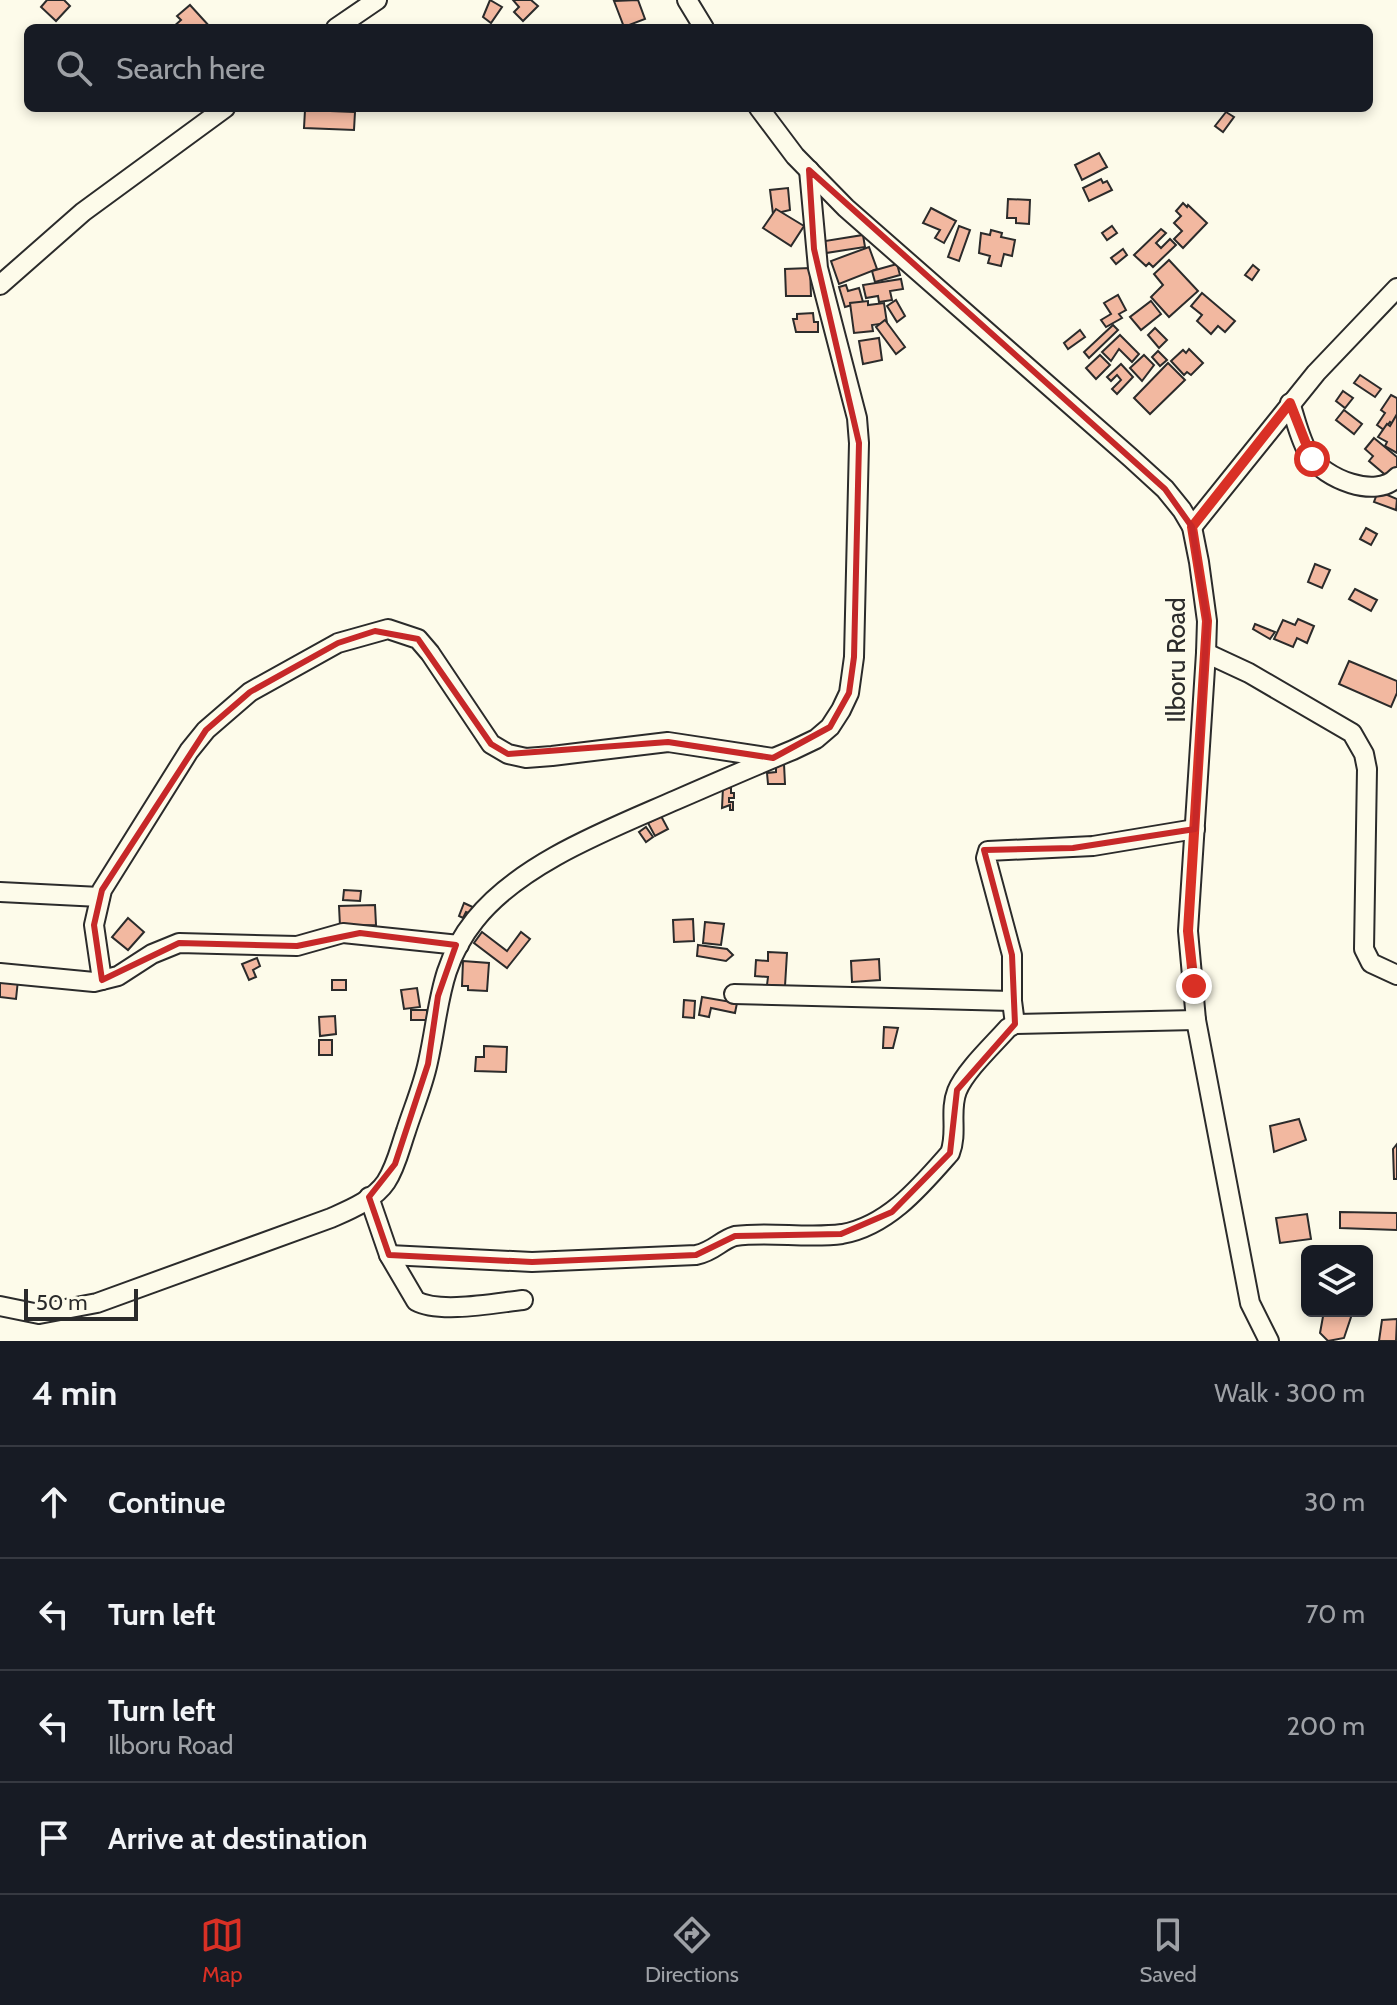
<!DOCTYPE html>
<meta charset="utf-8">
<style>
:root{--surface:#171b24;--page:#20242c;--text:#f1f3f6;--muted:#9ea1a6;--line:#363941;--accent:#d93025}
body{margin:0;font-family:Cabin,sans-serif;background:var(--page);color:var(--text)}
.controls{position:absolute;right:24px;bottom:24px;display:grid;overflow:hidden;border-radius:12px;box-shadow:0 4px 12px #0003}
.controls button{width:72px;height:72px;display:grid;place-items:center;padding:0;border:0;border-bottom:2px solid var(--line);background:var(--surface);color:var(--text);font:40px sans-serif}
.scale{position:absolute;left:24px;bottom:20px;width:114px;box-sizing:border-box;padding-left:8px;border:4px solid #2b2b2b;border-top:0;font-size:22px;line-height:28px;white-space:nowrap;color:#2b2b2b;-webkit-text-stroke:6px #fdfbea;paint-order:stroke}
.stop{position:absolute;width:24px;height:24px;margin:-18px;border:6px solid #d93025;border-radius:50%;background:#fff}
.stop.end{background:#d93025;border-color:#fff;box-shadow:0 2px 8px #0008}
.list{margin:0;padding:0;list-style:none}
h2{display:flex;justify-content:space-between;align-items:center;height:104px;margin:0;padding:0 32px;font-size:34px}
h2 small{font-size:26px;font-weight:400;color:var(--muted)}
.list li{display:grid;grid-template-columns:52px 1fr auto;gap:24px;align-items:center;box-sizing:border-box;height:112px;padding:0 32px;border-top:2px solid var(--line)}
.list b{display:block;font-size:30px;white-space:nowrap}
.list p{margin:0;font-size:26px;white-space:nowrap;color:var(--muted)}
.list em{font-size:26px;font-style:normal;color:var(--muted)}
.icon{flex:none;width:44px;height:44px;fill:none;stroke:currentColor;stroke-width:2;stroke-linecap:round;stroke-linejoin:round}
.map{position:relative;flex:none;width:1397px;height:1341px;overflow:hidden}
.search{position:absolute;background:var(--surface);box-shadow:0 4px 12px #0003;left:24px;right:24px;top:24px;height:88px;display:flex;align-items:center;gap:20px;box-sizing:border-box;padding:0 28px;border-radius:12px;color:var(--muted);font-size:30px}
.sheet{height:552px;background:var(--surface)}
nav{display:flex;justify-content:space-around;align-items:center;box-sizing:border-box;height:112px;border-top:2px solid var(--line);background:var(--surface);font-size:22px;color:var(--muted)}
nav a{display:grid;justify-items:center;gap:4px}
nav .on{color:var(--accent)}
.map>svg:first-child{display:block}
.building{fill:#f2b8a0;stroke:#2b2b2b;stroke-width:2}
.lines{fill:none;stroke-linecap:round;stroke-linejoin:round}
.minor-casing{stroke:#2b2b2b;stroke-width:22}
.minor{stroke:#fdfbea;stroke-width:18}
.route{stroke:#d93025;stroke-width:10}
.marked{fill:none;stroke:#c62828;stroke-width:6;stroke-linejoin:round}
.labels{text-anchor:middle;stroke-width:6;stroke-linejoin:round;paint-order:stroke}
.street-label{font-size:26px;fill:#2b2b2b;stroke:#fdfbea}
</style>
<div class="map">
<svg width="1397" height="1341" viewBox="0 0 1397 1341">
<rect width="100%" height="100%" fill="#fdfbea"/>
<!-- building -->
<g class="building">
<polygon points="47,0 64,0 70,6 56,21 41,7"/>
<polygon points="490,0 502,7 491,23 483,17"/>
<polygon points="513,0 531,0 538,6 523,21 514,12 519,7"/>
<polygon points="638,0 645,19 624,27 614,1"/>
<polygon points="190,5 211,28 172,28 181,20 177,16"/>
<polygon points="305,110 355,112 354,130 304,128"/>
<polygon points="1226,112 1234,117 1223,132 1215,126"/>
<polygon points="1099,153 1107,167 1082,180 1075,165"/>
<polygon points="1101,179 1103,183 1107,181 1112,190 1089,201 1083,188"/>
<polygon points="788,188 790,210 773,214 770,190"/>
<polygon points="1008,199 1030,200 1029,224 1016,223 1016,218 1007,218"/>
<polygon points="1183,203 1187,207 1188,205 1207,223 1183,248 1174,239 1182,231 1174,223 1181,216 1176,211"/>
<polygon points="931,208 956,221 944,243 935,238 940,230 923,223"/>
<polygon points="776,209 804,226 791,246 763,228"/>
<polygon points="959,226 970,230 959,261 948,257"/>
<polygon points="1112,226 1117,233 1107,240 1102,233"/>
<polygon points="1161,229 1166,233 1156,243 1161,248 1170,239 1176,245 1153,267 1149,263 1146,266 1134,255"/>
<polygon points="991,230 1002,233 1001,237 1015,240 1012,256 1004,254 1001,266 988,263 990,256 979,253 981,233 990,235"/>
<polygon points="863,235 865,247 826,253 825,241"/>
<polygon points="869,247 877,269 839,284 831,261"/>
<polygon points="1123,249 1127,255 1116,264 1111,258"/>
<polygon points="1169,260 1198,291 1169,317 1151,297 1163,285 1154,274"/>
<polygon points="897,264 900,275 875,282 872,271"/>
<polygon points="1253,265 1259,270 1252,280 1245,275"/>
<polygon points="810,268 811,296 786,296 785,269"/>
<polygon points="901,279 903,289 890,291 892,300 879,302 878,296 866,298 863,285"/>
<polygon points="846,285 848,291 859,288 863,302 845,307 839,287"/>
<polygon points="1202,293 1235,321 1225,332 1218,326 1211,334 1197,321 1202,315 1191,306"/>
<polygon points="1118,295 1126,310 1119,314 1122,318 1106,327 1101,320 1111,314 1104,303"/>
<polygon points="896,300 905,316 897,322 887,306"/>
<polygon points="868,301 868,305 884,303 887,323 872,325 873,331 854,333 850,303"/>
<polygon points="1151,301 1161,314 1141,330 1130,317"/>
<polygon points="813,313 814,322 818,322 818,332 796,332 793,319 797,319 797,314"/>
<polygon points="885,320 905,347 896,354 876,327"/>
<polygon points="1113,325 1118,330 1089,358 1084,352"/>
<polygon points="1155,328 1167,340 1159,348 1148,335"/>
<polygon points="1080,330 1085,337 1068,349 1064,343"/>
<polygon points="1120,335 1139,354 1132,362 1119,349 1111,361 1102,352"/>
<polygon points="879,338 882,360 863,364 859,341"/>
<polygon points="1189,349 1203,363 1191,375 1187,372 1184,375 1171,361 1183,350 1186,353"/>
<polygon points="1158,351 1167,360 1160,366 1152,357"/>
<polygon points="1100,355 1110,365 1096,379 1086,368"/>
<polygon points="1144,355 1154,365 1142,381 1130,368"/>
<polygon points="1168,363 1185,380 1150,414 1134,398"/>
<polygon points="1121,364 1133,377 1117,394 1112,389 1121,380 1117,375 1111,381 1107,377"/>
<polygon points="1360,375 1381,389 1375,397 1354,383"/>
<polygon points="1343,391 1353,398 1345,408 1336,401"/>
<polygon points="1391,395 1397,398 1397,421 1394,425 1390,422 1384,430 1377,425 1385,413 1381,410"/>
<polygon points="1344,410 1362,424 1354,434 1336,420"/>
<polygon points="1397,414 1397,453 1385,446 1387,442 1378,437 1387,424 1390,426"/>
<polygon points="1374,438 1397,457 1397,468 1389,478 1369,461 1373,456 1365,449"/>
<polygon points="1378,491 1397,499 1396,510 1374,502"/>
<polygon points="1366,528 1377,534 1371,545 1360,539"/>
<polygon points="1315,564 1330,570 1322,588 1308,582"/>
<polygon points="1355,589 1377,600 1371,611 1349,599"/>
<polygon points="1298,619 1314,626 1307,643 1297,638 1293,647 1274,639 1283,620 1295,625"/>
<polygon points="1255,624 1275,632 1270,639 1253,629"/>
<polygon points="1349,661 1397,681 1397,693 1391,707 1339,684"/>
<polygon points="776,764 784,764 785,784 768,784 767,773 776,772"/>
<polygon points="723,787 731,788 731,793 734,793 734,798 729,798 729,802 733,802 733,810 730,810 730,805 722,808"/>
<polygon points="661,816 668,829 655,836 648,823"/>
<polygon points="646,827 653,837 646,842 639,832"/>
<polygon points="344,890 361,891 360,901 343,900"/>
<polygon points="464,903 477,909 474,915 466,912 463,918 459,916"/>
<polygon points="375,905 376,925 340,926 339,906"/>
<polygon points="128,918 144,932 128,950 112,937"/>
<polygon points="693,919 694,941 674,942 673,920"/>
<polygon points="705,922 724,924 721,945 703,943"/>
<polygon points="482,932 507,951 521,932 530,939 507,968 474,943"/>
<polygon points="698,945 727,949 733,955 726,961 697,956"/>
<polygon points="768,952 787,953 785,986 767,985 768,977 755,976 756,960 768,961"/>
<polygon points="257,958 260,966 253,970 256,977 249,980 242,964"/>
<polygon points="879,959 880,980 852,982 851,961"/>
<polygon points="463,961 489,963 487,991 468,990 468,986 462,986"/>
<polygon points="0,979 18,980 16,999 0,997"/>
<rect x="332" y="980" width="14" height="10"/>
<polygon points="417,988 420,1007 404,1009 401,990"/>
<polygon points="702,997 737,1003 735,1013 711,1008 709,1017 699,1015"/>
<polygon points="684,1000 695,1001 694,1018 683,1017"/>
<rect x="411" y="1010" width="16" height="10"/>
<polygon points="335,1016 336,1034 320,1036 319,1017"/>
<polygon points="884,1027 898,1028 893,1048 883,1048"/>
<rect x="319" y="1040" width="13" height="15"/>
<polygon points="484,1046 507,1047 506,1072 475,1071 476,1057 484,1057"/>
<polygon points="1299,1119 1306,1140 1274,1152 1270,1126"/>
<polygon points="1397,1144 1397,1179 1394,1179 1393,1149"/>
<polygon points="1340,1212 1397,1213 1397,1230 1340,1228"/>
<polygon points="1307,1214 1311,1239 1280,1243 1276,1218"/>
<polygon points="1324,1311 1352,1314 1344,1338 1328,1341 1320,1333"/>
<polygon points="1397,1319 1396,1341 1379,1341 1382,1320"/>
</g>
<g class="lines">
<!-- minor casing -->
<g class="minor-casing">
<g id="minor">
<polyline points="687,0 704,28"/>
<polyline points="336,28 377,0"/>
<polyline points="759,108 795,156 846,208 1131,458 1165,489 1182,510 1192,527 1199,562 1207,621 1206,653 1188,931 1196,1020 1250,1303 1269,1341"/>
<polyline points="0,285 83,212 225,108"/>
<path d="M1290,403c6,17 10,38 20,53 14,22 66,44 87,21"/>
<polyline points="1192,527 1316,373 1397,288"/>
<polyline points="1206,653 1249,673 1352,733 1364,754 1367,769 1364,949 1371,963 1397,975"/>
<polyline points="0,892 100,897"/>
<polyline points="0,973 94,982 118,976 152,954 179,943 297,946 343,933 459,945"/>
<polyline points="102,980 94,925 102,890 189,751 206,730 250,692 338,643 388,629 418,639 430,653 491,744 508,754 526,758 552,756 668,742 773,758"/>
<polyline points="734,994 1012,1001"/>
<polyline points="1015,1024 1012,1001 1012,955 986,858 988,851 1093,846 1195,829"/>
<path d="M369,1197l20,58 27,46c24,13 79,2 107,-1"/>
<path d="M389,1255l143,7 164,-7c19,-4 23,-14 39,-19 35,-5 72,3 107,-2 46,-8 79,-48 108,-81 8,-20 -1,-42 7,-62 8,-20 36,-46 51,-63l7,-4 181,-4"/>
<path d="M0,1306l39,8 58,-11 234,-85c18,-8 43,-18 55,-36 10,-15 14,-34 20,-51 7,-22 17,-45 22,-69 12,-53 10,-96 47,-142 45,-57 135,-91 201,-120 39,-17 78,-34 117,-50l23,-11 14,-12 11,-17 8,-17 5,-36 5,-214 -2,-25 -39,-150 -9,-98"/>
</g>
</g>
<!-- minor -->
<use href="#minor" class="minor"/>
</g>
<g class="lines">
<!-- route -->
<polyline class="route" points="1194,986 1188,931 1207,621 1192,527 1290,403 1312,459"/>
</g>
<!-- marked area -->
<path class="marked" d="M809,170l356,319 27,38 15,94 -12,208 -122,19 -89,2 28,105 3,69 -58,66 -7,63 -58,59 -51,22 -106,2 -39,19 -164,7 -143,-7 -20,-58 26,-33 33,-100 10,-68 18,-51 -96,-12 -63,13 -118,-3 -77,37 -8,-55 8,-35 104,-160 44,-38 88,-49 37,-12 43,8 73,105 17,10 160,-12 105,16 57,-31 19,-34 5,-36 5,-214 -45,-194z"/>
<g class="labels">
<!-- street labels -->
<g class="street-label">
<text transform="translate(1176 660) rotate(-90)" y="9">Ilboru Road</text>
</g>
</g>
</svg>
<div class="controls">
<button><svg class="icon" aria-label="layers" viewBox="0 0 24 24"><path d="M12 4l9 5-9 5-9-5zM3 14l9 5 9-5"/></svg></button>
</div>
<div class="scale">50 m</div>
<div class="stop" style="left:1312px;top:459px"></div>
<div class="stop end" style="left:1194px;top:986px"></div>
<div class="search"><svg class="icon" aria-label="search" viewBox="0 0 24 24"><circle cx="10" cy="10" r="6"/><path d="M15 15l6 6"/></svg>Search here</div>
</div>
<section class="sheet">
<h2>4 min<small>Walk · 300 m</small></h2>
<ul class="list">
<li><svg class="icon" aria-label="ahead" viewBox="0 0 24 24"><path d="M12 20V5M6 11l6-6 6 6"/></svg><div><b>Continue</b></div><em>30 m</em></li>
<li><svg class="icon" aria-label="left" viewBox="0 0 24 24"><path d="M17 20v-9H6M10 6l-5 5 5 5"/></svg><div><b>Turn left</b></div><em>70 m</em></li>
<li><svg class="icon" aria-label="left" viewBox="0 0 24 24"><path d="M17 20v-9H6M10 6l-5 5 5 5"/></svg><div><b>Turn left</b><p>Ilboru Road</p></div><em>200 m</em></li>
<li><svg class="icon" aria-label="arrive" viewBox="0 0 24 24"><path d="M6 21V4h12l-3 4 3 4H6"/></svg><div><b>Arrive at destination</b></div></li>
</ul>
</section>
<nav>
<a class="on"><svg class="icon" aria-label="map" viewBox="0 0 24 24"><path d="M3 6l6-2 6 2 6-2v14l-6 2-6-2-6 2zM9 4v14M15 6v14"/></svg>Map</a>
<a><svg class="icon" aria-label="directions" viewBox="0 0 24 24"><path d="M12 3l9 9-9 9-9-9zM9 14v-3h6M13 9l2 2-2 2"/></svg>Directions</a>
<a><svg class="icon" aria-label="saved" viewBox="0 0 24 24"><path d="M7 4h10v16l-5-4-5 4z"/></svg>Saved</a>
</nav>
